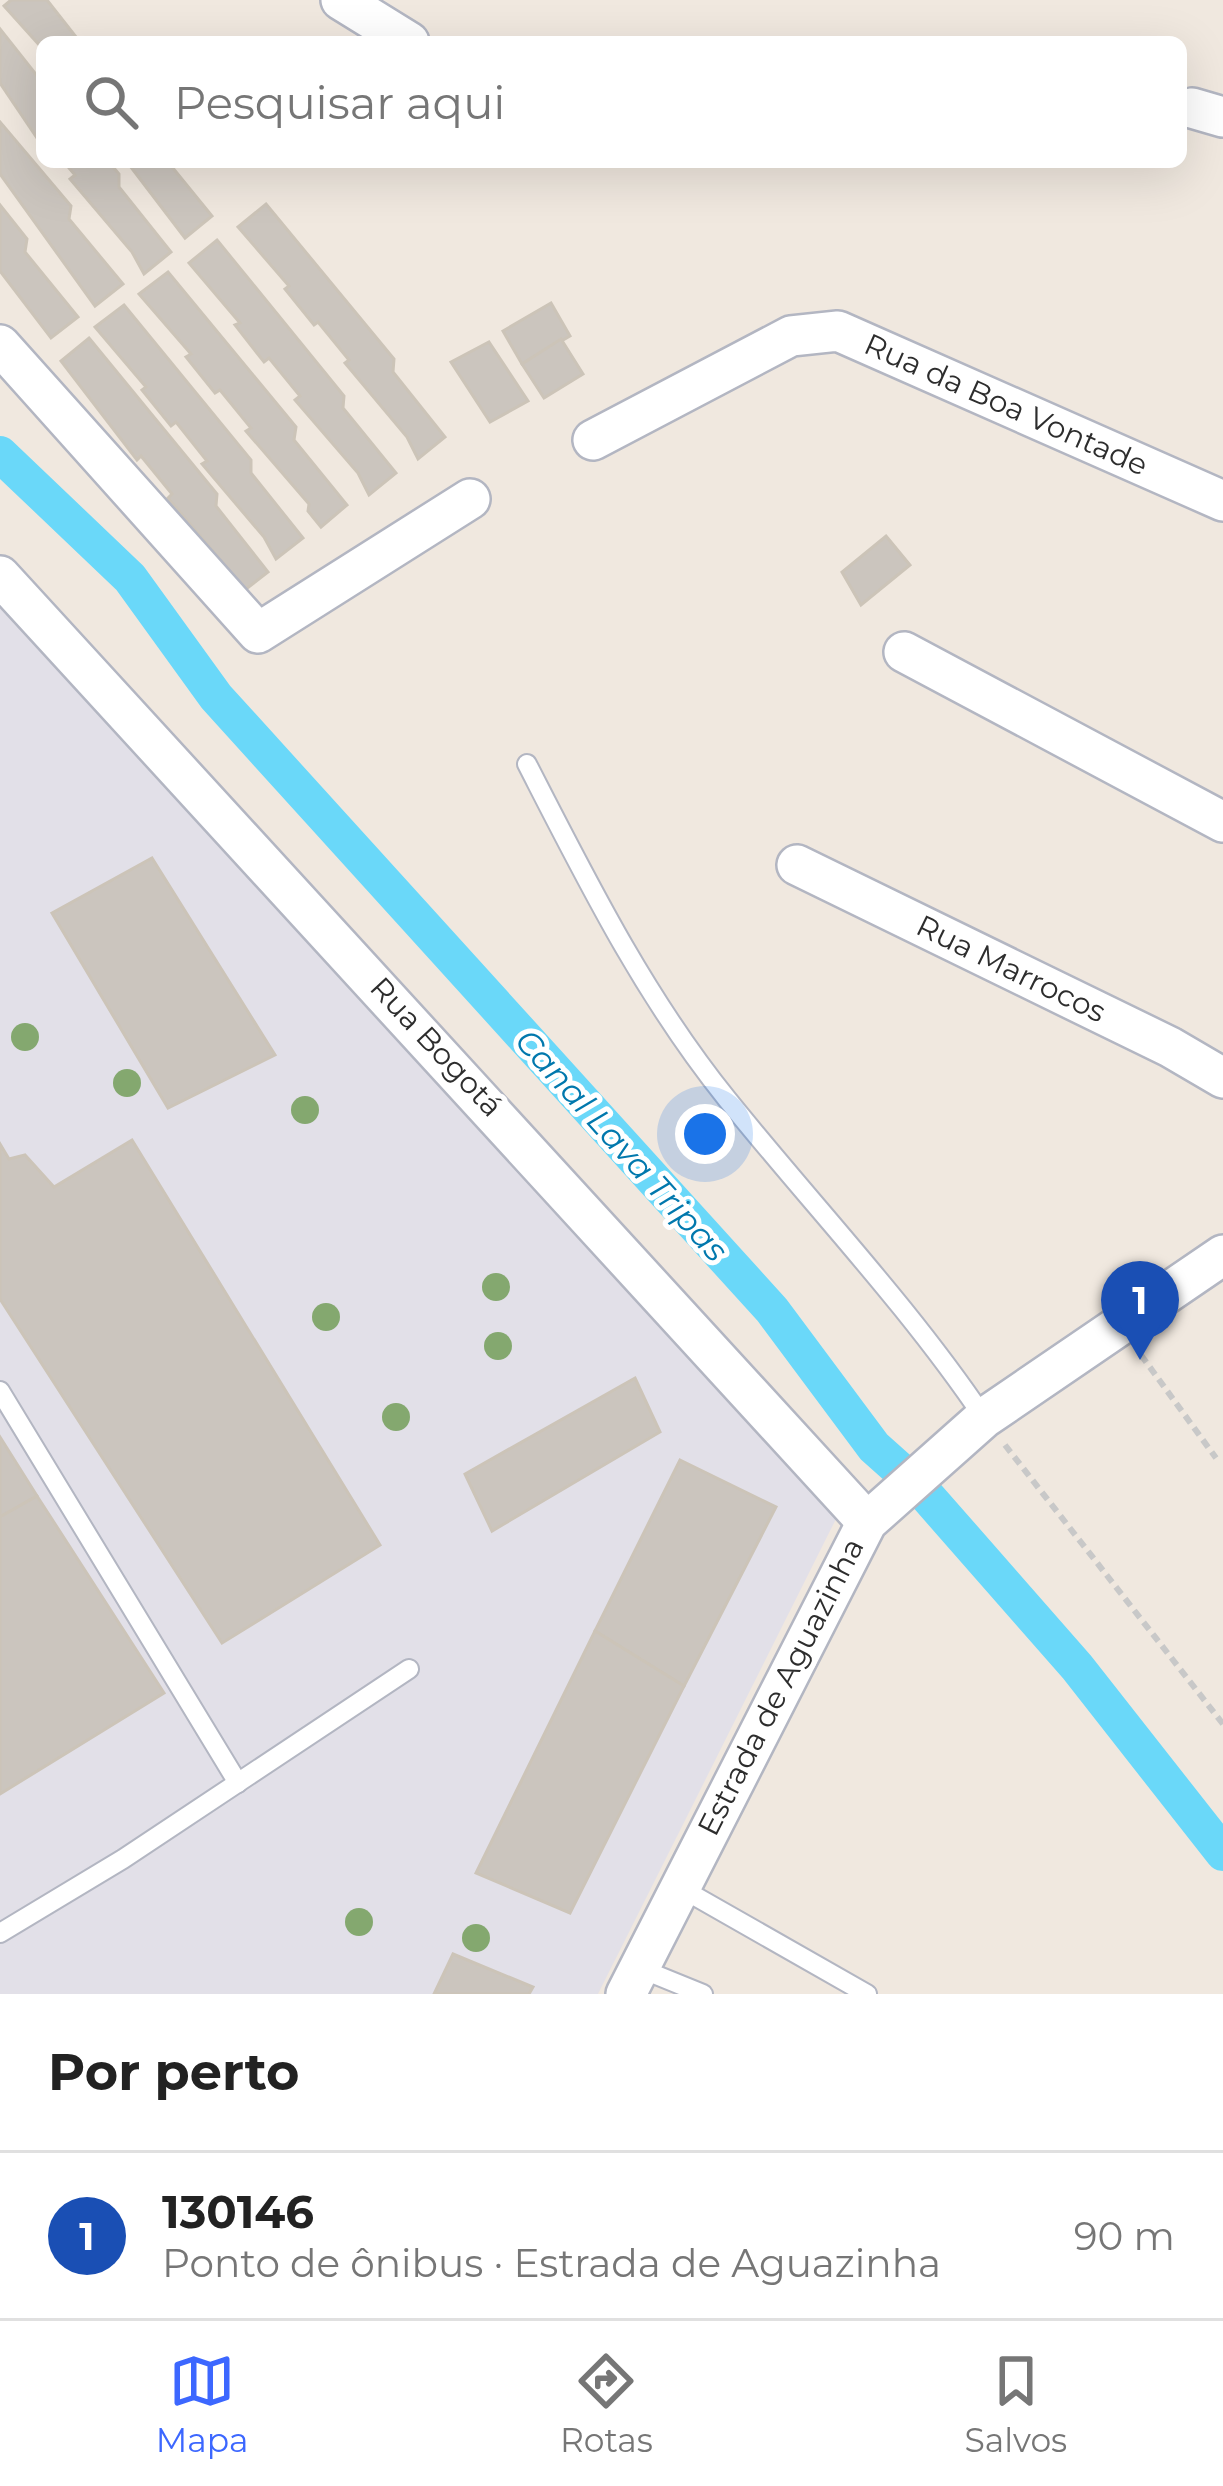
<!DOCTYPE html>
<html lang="pt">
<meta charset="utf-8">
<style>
:root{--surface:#fff;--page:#f6f6f6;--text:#222;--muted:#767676;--line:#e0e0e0;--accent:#3c67ff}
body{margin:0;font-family:Montserrat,sans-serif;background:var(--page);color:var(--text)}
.you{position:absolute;left:705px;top:1134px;width:42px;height:42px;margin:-30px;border:9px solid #fff;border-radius:50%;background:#1a73e8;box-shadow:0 0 0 18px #1a73e833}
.badge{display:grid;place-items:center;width:78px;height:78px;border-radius:50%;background:var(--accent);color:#fff;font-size:39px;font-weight:700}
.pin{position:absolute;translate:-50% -99px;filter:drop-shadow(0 3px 6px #0008)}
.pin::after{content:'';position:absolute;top:63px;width:42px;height:36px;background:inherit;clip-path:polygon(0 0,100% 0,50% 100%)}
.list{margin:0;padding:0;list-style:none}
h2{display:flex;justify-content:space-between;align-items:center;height:156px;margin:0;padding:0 48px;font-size:51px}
h2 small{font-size:39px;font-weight:400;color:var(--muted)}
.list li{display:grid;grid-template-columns:78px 1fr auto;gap:36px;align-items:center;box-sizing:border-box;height:168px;padding:0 48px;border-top:3px solid var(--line)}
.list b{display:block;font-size:45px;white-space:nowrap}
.list p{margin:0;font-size:39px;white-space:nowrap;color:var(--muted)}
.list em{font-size:39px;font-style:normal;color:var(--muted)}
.icon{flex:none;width:66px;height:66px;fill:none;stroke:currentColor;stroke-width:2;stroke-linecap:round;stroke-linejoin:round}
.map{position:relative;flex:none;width:1223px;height:1994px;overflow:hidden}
.search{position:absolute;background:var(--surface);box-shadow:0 12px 48px #0002;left:36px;right:36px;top:36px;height:132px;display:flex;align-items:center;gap:30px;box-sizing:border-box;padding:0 42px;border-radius:18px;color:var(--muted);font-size:45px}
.sheet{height:324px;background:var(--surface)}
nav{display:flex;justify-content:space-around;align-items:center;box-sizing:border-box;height:168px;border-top:3px solid var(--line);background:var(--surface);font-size:33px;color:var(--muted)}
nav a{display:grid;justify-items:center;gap:6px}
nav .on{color:var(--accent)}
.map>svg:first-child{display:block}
.industrial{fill:#e2e0e8}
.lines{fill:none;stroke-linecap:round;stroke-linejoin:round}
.canal{stroke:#6ad8f9;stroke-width:36}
.building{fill:#cbc5be;stroke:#ccc4b8;stroke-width:3}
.lane-casing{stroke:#b3b6c2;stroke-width:22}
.street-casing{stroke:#b3b6c2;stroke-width:44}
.path{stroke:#c8c8c8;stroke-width:6;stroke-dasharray:9 6;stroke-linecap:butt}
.lane{stroke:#fff;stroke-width:18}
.street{stroke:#fff;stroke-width:39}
.tree{fill:#84a86f}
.labels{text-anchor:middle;stroke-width:10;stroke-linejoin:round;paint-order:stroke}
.street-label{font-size:30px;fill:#2d2d2d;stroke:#fff}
.water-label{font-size:33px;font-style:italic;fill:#0178ad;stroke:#fff}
</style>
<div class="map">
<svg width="1223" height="1994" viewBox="0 0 1223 1994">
<rect width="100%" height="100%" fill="#f0e8df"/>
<!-- industrial -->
<polygon class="industrial" points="0,594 847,1497 598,1994 0,1994"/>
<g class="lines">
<!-- canal -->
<polyline class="canal" points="0,454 130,578 216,697 772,1310 874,1447 920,1488 1077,1667 1223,1853"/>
</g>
<!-- building -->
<g class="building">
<polygon points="11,0 47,0 80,42 42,42 42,48 4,6"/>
<polygon points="0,29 42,82 39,141 0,83"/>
<polygon points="0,122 71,206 69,219 123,284 95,306 0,174"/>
<polygon points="64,162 109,162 119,174 119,187 171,252 144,274 132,252 70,179 75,175"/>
<polygon points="127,162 168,162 212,216 185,238"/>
<polygon points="266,204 394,359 393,372 445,437 418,459 407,437 345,363 349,360 318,322 314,325 285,289 289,286 238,227"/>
<polygon points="0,205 27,239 25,252 78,317 51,338 0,271"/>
<polygon points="217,240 344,396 343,408 396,473 369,495 358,473 295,400 300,396 269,358 264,362 235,325 240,323 189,263"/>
<polygon points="168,272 296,427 294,440 347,505 321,527 308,511 309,504 246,431 251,428 220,390 215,393 186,357 191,354 139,294"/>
<polygon points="551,303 570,336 522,364 503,331"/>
<polygon points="124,305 251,460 251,473 303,538 276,559 264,537 202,464 207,461 176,422 171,426 142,390 146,387 95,327"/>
<polygon points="89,338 217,494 216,506 268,572 241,593 230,571 168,498 172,494 141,456 137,460 61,361"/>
<polygon points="561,339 583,374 544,398 522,364"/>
<polygon points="489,342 528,401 490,422 451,362"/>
<polygon points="886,536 910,565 861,605 842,572"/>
<polygon points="152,858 275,1055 168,1108 52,913"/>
<polygon points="132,1140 380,1545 222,1643 0,1299 0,1144 9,1159 25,1155 54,1187"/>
<polygon points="635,1378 660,1432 492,1531 465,1474"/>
<polygon points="0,1437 37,1496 0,1517"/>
<polygon points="680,1460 776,1507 684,1686 595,1631"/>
<polygon points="37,1496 164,1693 0,1794 0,1517"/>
<polygon points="595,1631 684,1686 570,1913 476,1873"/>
<polygon points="453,1954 533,1987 529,1994 434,1994"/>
</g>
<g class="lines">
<!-- lane casing -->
<g class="lane-casing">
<g id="lane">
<path d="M527,764c60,117 117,232 200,335 86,107 180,205 257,319"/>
<polyline points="0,1391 238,1783"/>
<polyline points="679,1887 867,1994"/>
<polyline points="0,1933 123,1859 409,1669"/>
<polyline points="639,1968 703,1994"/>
</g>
</g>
<!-- street casing -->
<g class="street-casing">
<g id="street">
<polyline points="341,0 409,42"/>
<polyline points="1192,108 1223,117"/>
<polyline points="0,345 258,633 470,499"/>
<polyline points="593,440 791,336 838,331 1223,501"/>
<polyline points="0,576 867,1522"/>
<polyline points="904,652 1223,822"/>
<polyline points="797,865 1170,1047 1223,1078"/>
<polyline points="626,1994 867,1522 984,1418 1223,1255"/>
</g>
</g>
<!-- path -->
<g class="path">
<polyline points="1141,1355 1216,1458"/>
<polyline points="1005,1445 1223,1724"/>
</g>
<!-- lane -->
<use href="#lane" class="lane"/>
<!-- street -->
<use href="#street" class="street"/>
</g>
<!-- trees -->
<g class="tree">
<circle cx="25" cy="1037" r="14"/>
<circle cx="127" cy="1083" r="14"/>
<circle cx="305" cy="1110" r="14"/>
<circle cx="496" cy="1287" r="14"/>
<circle cx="326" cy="1317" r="14"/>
<circle cx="498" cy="1346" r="14"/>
<circle cx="396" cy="1417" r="14"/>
<circle cx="359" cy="1922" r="14"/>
<circle cx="476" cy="1938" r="14"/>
</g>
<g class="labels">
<!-- street labels -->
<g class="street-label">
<text transform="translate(1006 405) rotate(24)" y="10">Rua da Boa Vontade</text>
<text transform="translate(1011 969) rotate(26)" y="10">Rua Marrocos</text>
<text transform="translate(436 1047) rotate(47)" y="10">Rua Bogotá</text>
<text transform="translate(781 1687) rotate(-63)" y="10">Estrada de Aguazinha</text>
</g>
<!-- water labels -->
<g class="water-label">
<text transform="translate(622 1145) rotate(48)" y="12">Canal Lava Tripas</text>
</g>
</g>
</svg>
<div class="you"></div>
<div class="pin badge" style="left:1140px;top:1360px;background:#1a4fb4">1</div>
<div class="search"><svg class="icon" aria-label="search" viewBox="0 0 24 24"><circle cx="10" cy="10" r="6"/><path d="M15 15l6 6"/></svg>Pesquisar aqui</div>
</div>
<section class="sheet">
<h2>Por perto<small></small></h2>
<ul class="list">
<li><span class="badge" style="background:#1a4fb4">1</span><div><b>130146</b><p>Ponto de ônibus · Estrada de Aguazinha</p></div><em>90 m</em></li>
</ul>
</section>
<nav>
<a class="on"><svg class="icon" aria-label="map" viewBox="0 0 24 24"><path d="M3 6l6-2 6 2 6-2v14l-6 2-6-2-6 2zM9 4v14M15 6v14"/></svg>Mapa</a>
<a><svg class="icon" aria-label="directions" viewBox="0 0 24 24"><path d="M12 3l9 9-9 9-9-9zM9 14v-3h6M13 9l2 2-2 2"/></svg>Rotas</a>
<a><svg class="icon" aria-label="saved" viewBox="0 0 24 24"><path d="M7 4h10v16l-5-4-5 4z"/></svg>Salvos</a>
</nav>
